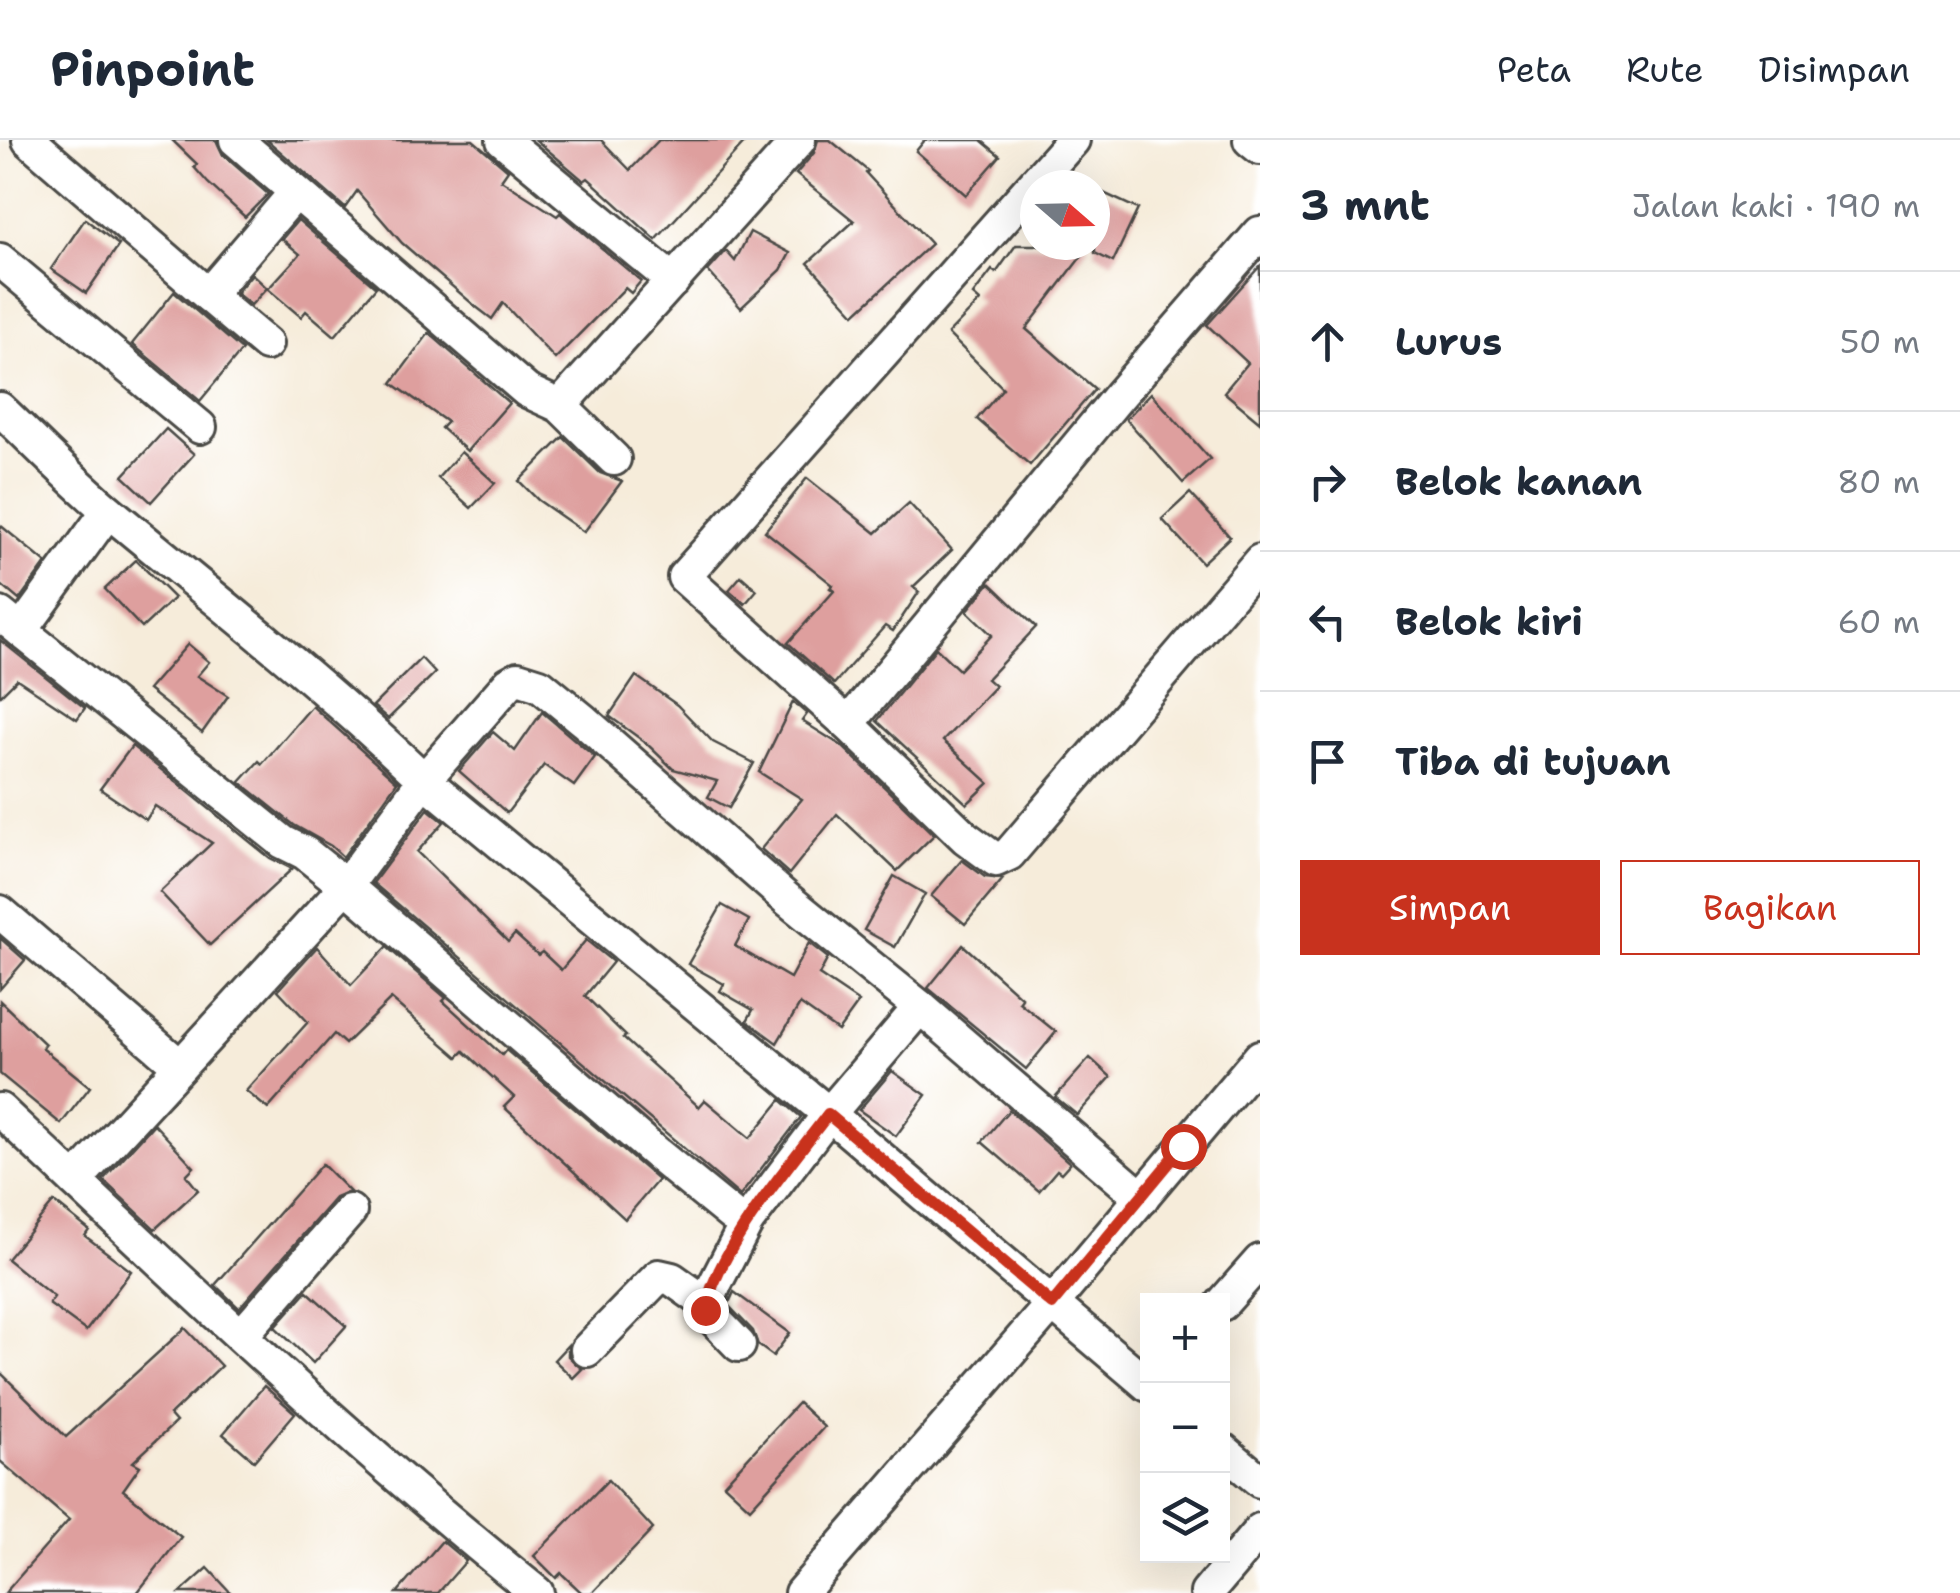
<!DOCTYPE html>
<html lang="id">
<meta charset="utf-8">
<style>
:root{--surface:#fff;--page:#f2f2f3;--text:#1f2937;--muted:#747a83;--line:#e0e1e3;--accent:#c8321e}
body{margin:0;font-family:"Shantell Sans",sans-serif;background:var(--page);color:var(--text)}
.controls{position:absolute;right:30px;bottom:30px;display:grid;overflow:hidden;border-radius:0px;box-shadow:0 10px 40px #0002}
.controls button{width:90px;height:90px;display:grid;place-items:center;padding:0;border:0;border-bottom:2px solid var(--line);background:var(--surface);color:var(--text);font:50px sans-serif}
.compass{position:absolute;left:1020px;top:30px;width:90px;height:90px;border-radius:50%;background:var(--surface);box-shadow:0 10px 40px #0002;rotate:110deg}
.stop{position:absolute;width:30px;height:30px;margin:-22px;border:8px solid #c8321e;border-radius:50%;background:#fff}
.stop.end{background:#c8321e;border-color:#fff;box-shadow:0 2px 10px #0008}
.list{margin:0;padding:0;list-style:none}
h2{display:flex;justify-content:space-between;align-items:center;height:130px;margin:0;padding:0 40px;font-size:42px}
h2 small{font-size:32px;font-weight:400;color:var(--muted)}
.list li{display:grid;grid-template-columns:65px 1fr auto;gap:30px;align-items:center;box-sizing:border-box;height:140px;padding:0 40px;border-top:2px solid var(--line)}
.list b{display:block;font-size:38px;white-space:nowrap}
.list em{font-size:32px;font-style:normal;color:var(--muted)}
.actions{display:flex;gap:20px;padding:30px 40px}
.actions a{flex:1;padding:22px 0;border:2px solid var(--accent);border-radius:0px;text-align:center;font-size:35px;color:var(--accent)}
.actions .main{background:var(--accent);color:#fff}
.icon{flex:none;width:55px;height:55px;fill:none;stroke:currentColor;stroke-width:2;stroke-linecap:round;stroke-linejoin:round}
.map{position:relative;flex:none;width:1260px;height:1453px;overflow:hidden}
header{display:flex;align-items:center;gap:60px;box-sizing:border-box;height:140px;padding:0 50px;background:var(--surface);border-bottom:2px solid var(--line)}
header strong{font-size:48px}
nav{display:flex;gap:55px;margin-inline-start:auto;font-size:35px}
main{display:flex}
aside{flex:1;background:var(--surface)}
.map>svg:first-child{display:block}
.building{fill:#de9f9e}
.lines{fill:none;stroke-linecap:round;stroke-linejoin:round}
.minor-casing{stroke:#494845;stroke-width:38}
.minor{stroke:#fff;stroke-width:32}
.route{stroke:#c8321e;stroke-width:12}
</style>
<header>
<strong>Pinpoint</strong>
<nav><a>Peta</a><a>Rute</a><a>Disimpan</a></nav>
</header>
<main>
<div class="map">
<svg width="1260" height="1453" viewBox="0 0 1260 1453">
<rect width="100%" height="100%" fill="#fff"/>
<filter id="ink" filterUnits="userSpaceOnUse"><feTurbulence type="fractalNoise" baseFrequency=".01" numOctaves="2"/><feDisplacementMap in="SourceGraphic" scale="20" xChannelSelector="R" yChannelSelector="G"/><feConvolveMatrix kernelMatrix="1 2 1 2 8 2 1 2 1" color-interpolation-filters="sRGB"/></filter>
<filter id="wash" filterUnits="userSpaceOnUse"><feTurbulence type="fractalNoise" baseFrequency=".0048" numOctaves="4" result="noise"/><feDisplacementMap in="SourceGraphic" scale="40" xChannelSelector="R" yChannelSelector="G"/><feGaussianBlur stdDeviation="2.25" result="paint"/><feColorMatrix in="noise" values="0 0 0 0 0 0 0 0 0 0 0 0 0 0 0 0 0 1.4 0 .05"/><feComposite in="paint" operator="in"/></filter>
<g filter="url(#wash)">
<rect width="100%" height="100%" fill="#f6ecda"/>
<g id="blocks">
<!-- building -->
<g class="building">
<polygon points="172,0 216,0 223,15 268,54 245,77 208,43 194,27 197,24"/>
<polygon points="267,0 473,0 508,30 501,40 557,76 560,73 641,141 631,153 625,148 555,219 503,163 492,179 475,166 402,103 357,51 345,68"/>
<polygon points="536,0 601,0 630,30 659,0 747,0 656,100 588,38 584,41"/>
<polygon points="818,0 830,0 868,31 866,33 931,104 855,174 808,123 854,81 796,34 814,13"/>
<polygon points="925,0 981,0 1000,16 966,55 916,11"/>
<polygon points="1095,49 1138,69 1113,122 1095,113"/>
<polygon points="85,79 119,105 86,153 51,129"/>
<polygon points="298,80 376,147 335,196 306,171 301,177 268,149 300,114 282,99"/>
<polygon points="750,92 790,113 781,130 741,168 708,131 726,111 735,121"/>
<polygon points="1016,105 1090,105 1026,189 1095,249 1030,325 977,279 1003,248 948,194 980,161 973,155 992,130 996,133"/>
<polygon points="1260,126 1260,282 1224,252 1248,223 1207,185"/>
<polygon points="252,134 267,148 251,165 236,153"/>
<polygon points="174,152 242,210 200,261 132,204"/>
<polygon points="429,193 509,263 467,311 441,288 447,282 392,243"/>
<polygon points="1151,253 1210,319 1183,343 1126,279"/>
<polygon points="166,289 194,314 151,362 123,336"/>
<polygon points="563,297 600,333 622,341 584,392 538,360 519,341"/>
<polygon points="461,312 495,343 471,368 438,338"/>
<polygon points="807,338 876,393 909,363 952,410 913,447 919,452 893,491 885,486 834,544 788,503 834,451 830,448 833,445 765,391"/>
<polygon points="1190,353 1230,397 1202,423 1162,379"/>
<polygon points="0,385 46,423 19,460 0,444"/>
<polygon points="136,420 174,458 142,488 105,449"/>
<polygon points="741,436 757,450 745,464 729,450"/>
<polygon points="990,443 1036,487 987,539 995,546 943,601 989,643 967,664 877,581 936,508 959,530 992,495 967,471"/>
<polygon points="0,500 85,568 77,579 17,539 0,556"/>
<polygon points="188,504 209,522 197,536 228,556 202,593 148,550"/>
<polygon points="421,518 435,533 388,579 373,566"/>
<polygon points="636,536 677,565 713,602 754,623 729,668 708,657 717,641 673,629 646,603 609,576"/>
<polygon points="793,562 807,574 802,581 842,606 934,695 897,731 837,674 789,734 761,709 802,659 759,632"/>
<polygon points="312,566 397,642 343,717 331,706 294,685 240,642 259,621 262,624"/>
<polygon points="542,572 595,617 574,646 544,625 507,673 459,631 493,592 515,611"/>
<polygon points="132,606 270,718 292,729 210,805 160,752 212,703 155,666 146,680 100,649"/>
<polygon points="428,669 444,682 417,712 508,802 515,794 538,815 542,812 561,830 586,800 613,822 585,856 626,896 623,898 699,967 705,960 750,998 781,960 801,977 740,1056 373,743"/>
<polygon points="962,720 985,737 1003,739 965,784 931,756"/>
<polygon points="894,736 925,754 895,807 864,790"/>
<polygon points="722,765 749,780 735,806 790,838 809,803 828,818 819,835 859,862 838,891 800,864 777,903 747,881 753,870 720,851 724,844 688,824"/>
<polygon points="0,798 25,820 0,849"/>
<polygon points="963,805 1022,858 1019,862 1056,892 1026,929 928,848"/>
<polygon points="317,807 351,845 387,807 446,858 443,861 502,915 506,910 658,1040 625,1079 504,967 514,957 464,911 458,917 391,859 345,904 334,894 268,969 246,951 308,882 278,850"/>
<polygon points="0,861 45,904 42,908 90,947 61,984 0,934"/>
<polygon points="1090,918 1111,937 1077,975 1055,957"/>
<polygon points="892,931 926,955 896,996 859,970"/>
<polygon points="1009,970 1070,1023 1061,1033 1057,1030 1039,1051 982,1002"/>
<polygon points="154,984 194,1027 186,1035 198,1050 155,1089 103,1040"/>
<polygon points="322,1024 350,1052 335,1058 239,1168 215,1145"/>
<polygon points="54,1062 89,1090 85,1096 131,1131 86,1191 49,1164 54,1157 7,1119"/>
<polygon points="307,1151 346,1186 313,1223 275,1187"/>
<polygon points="734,1152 790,1193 773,1216 758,1205 753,1191 728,1165"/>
<polygon points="185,1188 221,1226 170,1275 176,1282 133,1322 140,1326 123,1350 181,1397 137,1453 5,1453 69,1380 0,1321 0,1232 66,1297"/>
<polygon points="568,1205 568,1216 582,1229 573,1238 554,1220"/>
<polygon points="264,1246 295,1273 254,1321 223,1294"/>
<polygon points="798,1263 824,1287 750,1368 724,1344"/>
<polygon points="608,1340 653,1389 592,1453 582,1453 561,1433 556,1438 534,1416"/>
<polygon points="442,1401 466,1421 438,1453 397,1453"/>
<polygon points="208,1428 231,1453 180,1453"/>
</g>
</g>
</g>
<g filter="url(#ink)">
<use href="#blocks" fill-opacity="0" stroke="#494845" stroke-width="2.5"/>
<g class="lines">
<!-- minor casing -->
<g class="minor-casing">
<g id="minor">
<polyline points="29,0 208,155"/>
<polyline points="236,0 527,251 560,266 614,319"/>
<polyline points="503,0 673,141"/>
<polyline points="1250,0 1260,8"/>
<polyline points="1260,93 1118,257 848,584 966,698 996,720 1009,714 1260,421"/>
<polyline points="0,120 200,287"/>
<polyline points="266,204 208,155 296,52"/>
<polyline points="560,266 799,0"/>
<path d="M0,269c37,35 72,72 111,104 106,88 214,172 313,267l405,334 319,271"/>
<polyline points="0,474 283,702 305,713 346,746 657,1014 732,1075 747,1082 829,974 920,867"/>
<polyline points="21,491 108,371"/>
<polyline points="848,584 684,437 1073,0"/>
<polyline points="0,772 180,926"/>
<path d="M0,970c175,166 349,332 537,483"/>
<polyline points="75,1041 346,746 424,640 509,543 518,538 540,545 584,581 787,759 920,867 1142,1058"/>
<polyline points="1222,1164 1260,1121"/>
<polyline points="242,1195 350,1071"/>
<polyline points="739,1205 705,1170 715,1144 747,1082"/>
<polyline points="587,1210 659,1136 672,1139 706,1163"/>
<polyline points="1222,1309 1260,1341"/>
<polyline points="801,1453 1052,1164 1260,917"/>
<polyline points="1207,1453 1260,1390"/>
</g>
</g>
<!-- minor -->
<use href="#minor" class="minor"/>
</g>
</g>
<g class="lines" filter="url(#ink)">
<!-- route -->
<path class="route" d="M705,1170c14,-63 84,-144 123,-196l224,190 131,-158"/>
</g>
</svg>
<div class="controls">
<button>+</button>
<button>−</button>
<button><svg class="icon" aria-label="layers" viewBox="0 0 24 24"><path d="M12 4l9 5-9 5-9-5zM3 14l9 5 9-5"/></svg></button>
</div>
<svg class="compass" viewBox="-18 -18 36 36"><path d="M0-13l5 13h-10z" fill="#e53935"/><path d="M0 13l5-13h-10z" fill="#747a83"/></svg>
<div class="stop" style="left:1183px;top:1006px"></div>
<div class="stop end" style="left:705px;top:1170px"></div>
</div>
<aside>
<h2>3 mnt<small>Jalan kaki · 190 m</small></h2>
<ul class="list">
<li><svg class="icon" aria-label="ahead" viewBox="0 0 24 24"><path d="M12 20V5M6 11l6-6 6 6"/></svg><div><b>Lurus</b></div><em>50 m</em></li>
<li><svg class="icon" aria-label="right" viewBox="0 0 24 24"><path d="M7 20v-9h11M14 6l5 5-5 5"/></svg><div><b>Belok kanan</b></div><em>80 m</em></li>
<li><svg class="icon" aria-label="left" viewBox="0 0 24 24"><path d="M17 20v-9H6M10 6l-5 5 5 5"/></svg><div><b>Belok kiri</b></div><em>60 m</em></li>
<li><svg class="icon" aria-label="arrive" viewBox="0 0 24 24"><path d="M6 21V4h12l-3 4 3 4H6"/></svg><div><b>Tiba di tujuan</b></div></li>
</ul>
<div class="actions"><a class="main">Simpan</a><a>Bagikan</a></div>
</aside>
</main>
